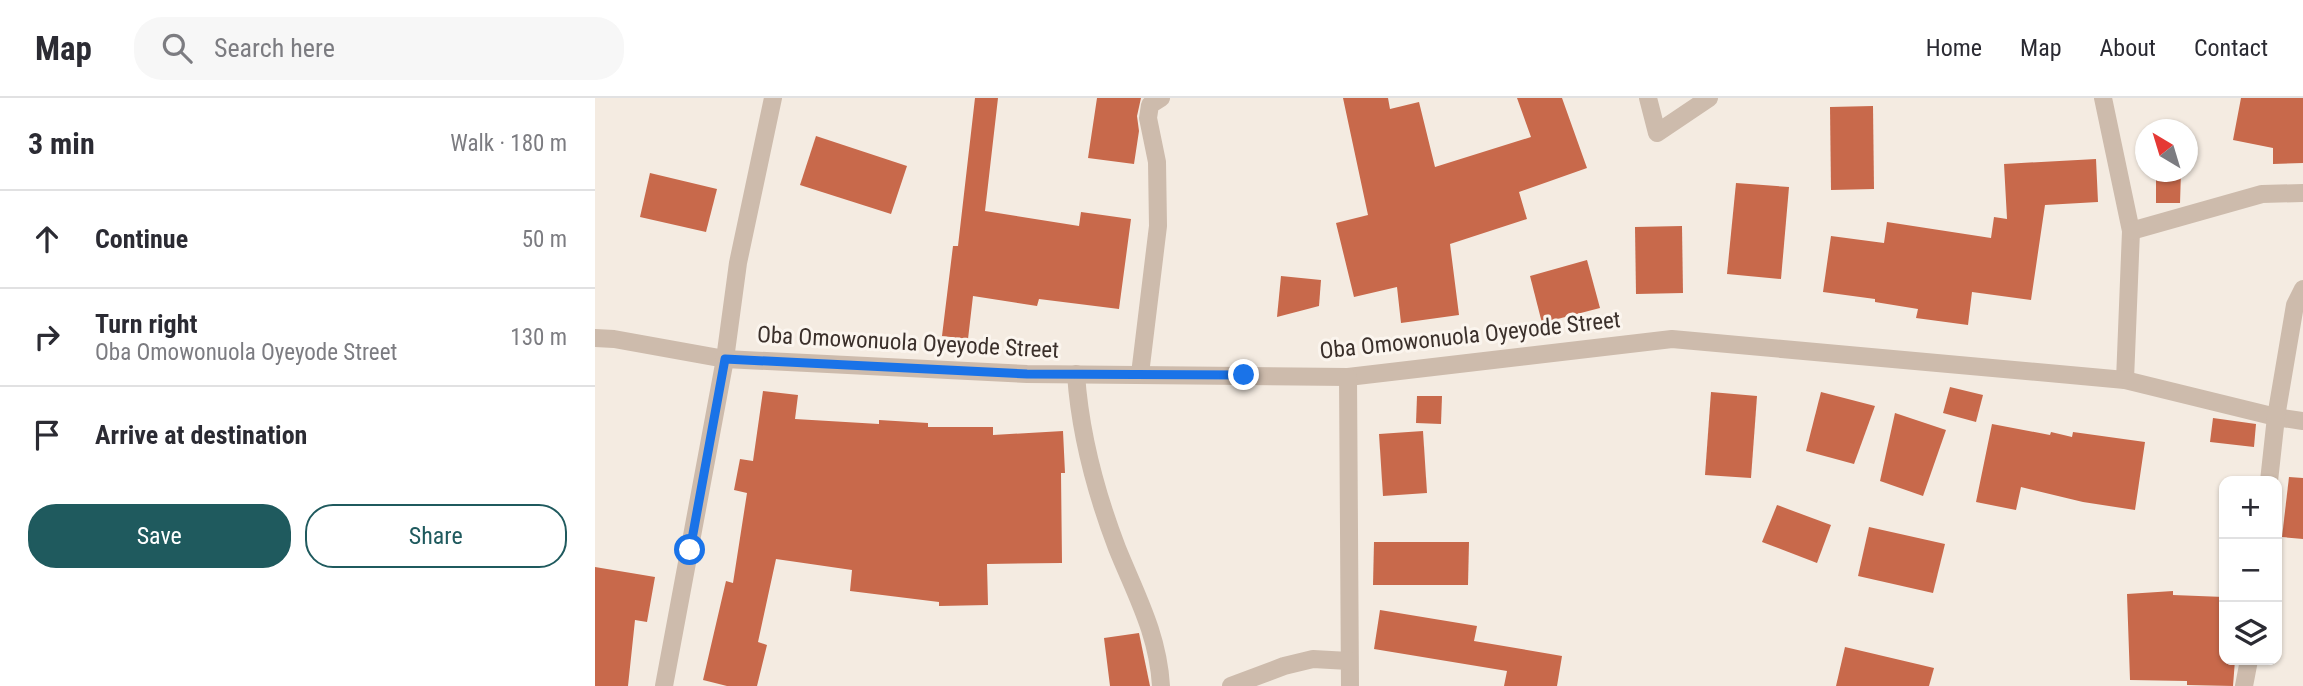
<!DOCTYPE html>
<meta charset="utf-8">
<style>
:root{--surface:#fff;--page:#f7f7f7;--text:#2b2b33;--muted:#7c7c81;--line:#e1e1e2;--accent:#1f5a5e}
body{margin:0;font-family:"Roboto Condensed",sans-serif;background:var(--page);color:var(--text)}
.controls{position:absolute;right:21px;bottom:21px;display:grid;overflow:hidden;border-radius:14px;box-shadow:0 2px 5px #0004}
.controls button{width:63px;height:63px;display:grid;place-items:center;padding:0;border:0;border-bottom:2px solid var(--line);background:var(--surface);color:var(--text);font:35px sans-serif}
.compass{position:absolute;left:1540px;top:21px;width:63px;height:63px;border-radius:50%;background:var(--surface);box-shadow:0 2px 5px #0004;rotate:322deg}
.stop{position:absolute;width:21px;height:21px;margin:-16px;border:5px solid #1a73e8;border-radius:50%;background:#fff}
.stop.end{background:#1a73e8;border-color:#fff;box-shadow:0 2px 7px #0008}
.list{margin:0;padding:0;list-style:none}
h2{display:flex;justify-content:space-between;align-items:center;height:91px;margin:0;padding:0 28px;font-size:30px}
h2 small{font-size:23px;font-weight:400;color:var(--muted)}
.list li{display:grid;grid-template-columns:46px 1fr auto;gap:21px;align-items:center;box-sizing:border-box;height:98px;padding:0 28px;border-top:2px solid var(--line)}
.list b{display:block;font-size:26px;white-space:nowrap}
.list p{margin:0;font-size:23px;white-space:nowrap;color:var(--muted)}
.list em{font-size:23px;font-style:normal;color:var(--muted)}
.actions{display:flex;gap:14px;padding:21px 28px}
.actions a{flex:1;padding:16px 0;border:2px solid var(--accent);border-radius:28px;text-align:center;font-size:24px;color:var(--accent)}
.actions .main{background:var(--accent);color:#fff}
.icon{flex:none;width:38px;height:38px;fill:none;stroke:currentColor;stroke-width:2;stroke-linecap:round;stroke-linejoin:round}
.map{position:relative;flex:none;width:1708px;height:588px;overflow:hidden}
header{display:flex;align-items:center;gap:42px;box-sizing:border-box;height:98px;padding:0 35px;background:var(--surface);border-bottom:2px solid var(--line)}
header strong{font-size:33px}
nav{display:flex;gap:38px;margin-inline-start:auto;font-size:24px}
.search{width:490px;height:63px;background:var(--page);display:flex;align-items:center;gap:18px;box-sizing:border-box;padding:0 24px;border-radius:28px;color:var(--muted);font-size:26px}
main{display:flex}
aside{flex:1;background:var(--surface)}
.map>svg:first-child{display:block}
.building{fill:#c8694b}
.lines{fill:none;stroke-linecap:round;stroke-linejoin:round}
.minor{stroke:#cdbbac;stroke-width:18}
.route{stroke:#1a73e8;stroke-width:9}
.labels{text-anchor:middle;stroke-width:6;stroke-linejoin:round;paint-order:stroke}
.street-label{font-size:23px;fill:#3b302b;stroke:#fbf5ee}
</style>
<header>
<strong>Map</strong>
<div class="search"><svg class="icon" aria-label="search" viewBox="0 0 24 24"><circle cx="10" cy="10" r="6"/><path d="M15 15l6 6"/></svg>Search here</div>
<nav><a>Home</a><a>Map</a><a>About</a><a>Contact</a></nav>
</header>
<main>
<aside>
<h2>3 min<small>Walk · 180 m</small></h2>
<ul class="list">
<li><svg class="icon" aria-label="ahead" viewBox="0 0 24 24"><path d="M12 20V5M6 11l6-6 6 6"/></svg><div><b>Continue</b></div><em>50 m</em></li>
<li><svg class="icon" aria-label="right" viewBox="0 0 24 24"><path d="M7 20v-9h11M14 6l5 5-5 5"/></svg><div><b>Turn right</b><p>Oba Omowonuola Oyeyode Street</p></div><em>130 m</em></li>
<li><svg class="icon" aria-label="arrive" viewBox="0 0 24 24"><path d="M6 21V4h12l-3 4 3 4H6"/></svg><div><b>Arrive at destination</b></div></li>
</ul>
<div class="actions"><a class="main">Save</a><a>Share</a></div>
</aside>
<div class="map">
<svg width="1708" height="588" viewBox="0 0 1708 588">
<rect width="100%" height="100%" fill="#f4ebe1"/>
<!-- building -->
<g class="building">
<polygon points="380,0 403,0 390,113 484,128 486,114 536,121 524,211 444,201 442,208 378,198 373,241 347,238 358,148 363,148"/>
<polygon points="502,0 546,0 542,18 544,33 539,66 493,60"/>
<polygon points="748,0 793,0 795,11 824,4 840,69 936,39 922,0 967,0 992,70 924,94 932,121 855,146 864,217 806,225 802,189 759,199 741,125 773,117"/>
<polygon points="1646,0 1708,0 1708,65 1678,66 1678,50 1638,42"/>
<polygon points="1278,8 1279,91 1236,92 1235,9"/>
<polygon points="221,38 312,68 296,116 205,87"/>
<polygon points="1501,61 1503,104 1450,107 1436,202 1377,194 1373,227 1321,220 1323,211 1280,204 1280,201 1228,194 1236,138 1289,145 1292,124 1396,140 1399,119 1412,121 1409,66"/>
<polygon points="1561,74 1586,74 1585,105 1561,105"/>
<polygon points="55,75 122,91 111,134 45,119"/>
<polygon points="1141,85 1194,89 1186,181 1132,176"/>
<polygon points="1087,128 1088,195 1041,196 1040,129"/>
<polygon points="992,162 1005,210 947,225 935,178"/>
<polygon points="686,178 726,182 724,208 682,219"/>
<polygon points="1355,289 1388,297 1381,324 1348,315"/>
<polygon points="168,293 203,297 200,321 284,326 284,322 333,325 333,329 398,329 398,337 468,333 470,375 466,375 467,465 392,466 393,507 344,508 344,504 255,493 257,472 181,461 163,544 172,547 162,588 132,588 108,582 131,483 138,485 152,395 139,392 145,361 158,363"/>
<polygon points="1116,294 1162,298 1156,380 1110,377"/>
<polygon points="1226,294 1280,308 1259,366 1211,353"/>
<polygon points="822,298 847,298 846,326 821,325"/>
<polygon points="1300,315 1351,332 1328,398 1285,383"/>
<polygon points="1618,320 1661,326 1659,349 1615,344"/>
<polygon points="1397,326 1455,337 1456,334 1477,339 1478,334 1550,344 1540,412 1488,404 1426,389 1421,412 1381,404"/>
<polygon points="828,333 832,395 788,398 784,336"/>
<polygon points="1694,379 1708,380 1708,441 1687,439"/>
<polygon points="1182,407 1236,427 1222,465 1167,444"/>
<polygon points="1274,429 1350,446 1338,495 1263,478"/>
<polygon points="779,444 874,444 873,487 778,487"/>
<polygon points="0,469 60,479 52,524 40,522 33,588 0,588"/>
<polygon points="1578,493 1578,497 1629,499 1629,562 1640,562 1638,588 1592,587 1592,583 1535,582 1532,496"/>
<polygon points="785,512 882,528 879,543 967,558 962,588 909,588 912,573 779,551"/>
<polygon points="544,535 555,588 515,588 509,540"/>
<polygon points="1250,549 1339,570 1334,588 1241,588"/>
</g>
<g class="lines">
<!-- minor -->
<g class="minor">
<polyline points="1053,0 1062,35 1114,0"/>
<polyline points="1508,0 1536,133 1530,282"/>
<polyline points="1536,133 1667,96 1708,95"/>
<polyline points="0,240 19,241 130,261 432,276 753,279 1077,241 1530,282 1681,319 1708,323"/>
<path d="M481,276c4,59 20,119 41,174 19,47 41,86 44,138"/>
<polyline points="545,276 563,128 562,64 553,20 555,7 566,0"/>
<polyline points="753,279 755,588"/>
<polyline points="1674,383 1681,319 1700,207 1708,191"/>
<polyline points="69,588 130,261 143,165 178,0"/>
<polyline points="636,588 689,568 718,561 754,563"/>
<polyline points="1649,588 1654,562"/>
</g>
</g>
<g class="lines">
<!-- route -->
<polyline class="route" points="95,452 130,261 432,276 649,277"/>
</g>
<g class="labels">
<!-- street labels -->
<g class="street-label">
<text transform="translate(875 237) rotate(-6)" y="8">Oba Omowonuola Oyeyode Street</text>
<text transform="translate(313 244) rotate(3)" y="8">Oba Omowonuola Oyeyode Street</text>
</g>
</g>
</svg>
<div class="controls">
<button>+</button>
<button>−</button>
<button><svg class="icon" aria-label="layers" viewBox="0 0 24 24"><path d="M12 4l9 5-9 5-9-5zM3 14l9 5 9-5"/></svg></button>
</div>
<svg class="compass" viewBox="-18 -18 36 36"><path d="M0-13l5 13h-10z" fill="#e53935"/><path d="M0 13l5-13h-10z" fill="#7c7c81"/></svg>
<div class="stop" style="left:95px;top:452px"></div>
<div class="stop end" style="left:649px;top:277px"></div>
</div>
</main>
